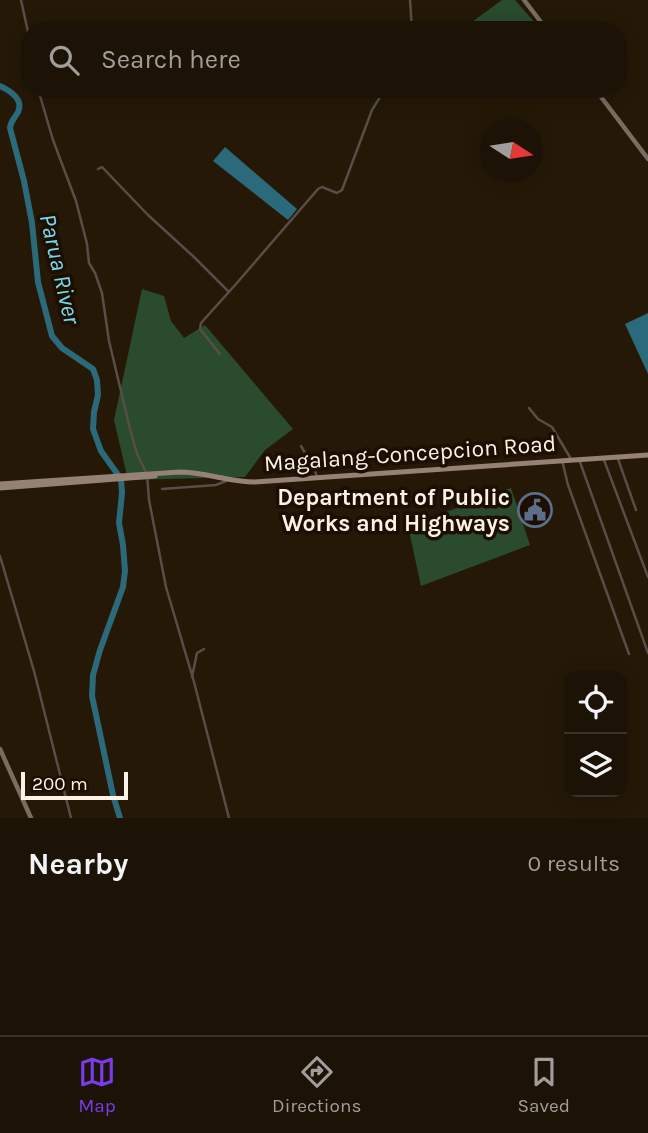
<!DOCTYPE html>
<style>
:root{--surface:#1c1205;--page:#292013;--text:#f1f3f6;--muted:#a09e9a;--line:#3a3227;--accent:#7c3aed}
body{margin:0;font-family:Karla,sans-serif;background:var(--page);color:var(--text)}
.controls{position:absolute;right:21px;bottom:21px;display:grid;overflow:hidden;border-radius:14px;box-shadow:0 4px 18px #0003}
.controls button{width:63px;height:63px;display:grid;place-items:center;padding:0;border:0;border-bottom:2px solid var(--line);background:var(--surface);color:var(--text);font:35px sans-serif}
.compass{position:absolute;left:480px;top:119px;width:63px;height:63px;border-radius:50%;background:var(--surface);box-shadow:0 4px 18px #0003;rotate:102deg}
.scale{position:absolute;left:21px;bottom:18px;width:107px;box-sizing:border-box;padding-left:7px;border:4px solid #fcf2e7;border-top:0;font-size:19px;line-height:24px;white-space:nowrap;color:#fcf2e7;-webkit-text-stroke:5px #1c0e01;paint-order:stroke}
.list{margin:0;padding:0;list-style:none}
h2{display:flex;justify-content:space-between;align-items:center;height:91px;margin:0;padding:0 28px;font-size:30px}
h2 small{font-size:23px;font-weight:400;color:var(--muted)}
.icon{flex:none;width:38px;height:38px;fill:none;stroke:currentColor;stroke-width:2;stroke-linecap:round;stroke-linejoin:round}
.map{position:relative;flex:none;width:648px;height:818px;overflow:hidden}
.search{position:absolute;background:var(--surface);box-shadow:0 4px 18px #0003;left:21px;right:21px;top:21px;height:77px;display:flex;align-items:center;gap:18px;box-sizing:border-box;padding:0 24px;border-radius:28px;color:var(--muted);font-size:26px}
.sheet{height:217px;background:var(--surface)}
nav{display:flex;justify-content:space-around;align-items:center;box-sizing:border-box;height:98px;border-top:2px solid var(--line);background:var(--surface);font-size:19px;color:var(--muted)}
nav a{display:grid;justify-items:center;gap:4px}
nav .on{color:var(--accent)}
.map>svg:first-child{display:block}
.grass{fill:#2a4b2e}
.water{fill:#2b6a7a}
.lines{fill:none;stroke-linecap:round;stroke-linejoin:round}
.river{stroke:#2b6a7a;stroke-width:6}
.street{stroke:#574e48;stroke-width:2.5}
.secondary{stroke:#7a6c61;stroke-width:4.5}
.primary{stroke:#958274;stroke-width:5}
.labels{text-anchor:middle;stroke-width:7;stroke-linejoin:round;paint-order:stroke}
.street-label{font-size:23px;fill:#fcf2e7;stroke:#1c0e01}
.poi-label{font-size:23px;font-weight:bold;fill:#fcf2e7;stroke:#1c0e01;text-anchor:end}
.water-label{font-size:24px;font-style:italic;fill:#77d8f2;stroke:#1c0e01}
</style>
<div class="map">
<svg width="648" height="818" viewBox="0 0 648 818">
<rect width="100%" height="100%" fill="#251807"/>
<!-- grass -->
<g class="grass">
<polygon points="502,0 515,0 537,25 530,30 461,30"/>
<polygon points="142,289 164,296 171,321 184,338 205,325 293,429 265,450 245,477 128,480 114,420"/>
<polygon points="511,488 530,545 421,586 408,526"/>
</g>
<!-- water -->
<g class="water">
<polygon points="225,147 297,209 288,220 213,161"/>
<polygon points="648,313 648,374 625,324"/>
</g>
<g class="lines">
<!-- river -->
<path class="river" d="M0,86c10,5 24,13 18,26 -3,6 -7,8 -8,16l14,53 8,42 6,59 14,54 10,12 31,21 4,11 1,15 -4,17 -1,17 8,22 20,28 1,14 -3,30 4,22 2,26 -2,16 -23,63 -7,25 -1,21 21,99 7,23"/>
<!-- street -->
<g class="street">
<polyline points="21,0 30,41"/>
<polyline points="410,0 412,30"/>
<polyline points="38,89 53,140 76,201 87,244 89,263 95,273 102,293 109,341 130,429 137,454 147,474 149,500 166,587 194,682 229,818"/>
<polyline points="480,89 484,95"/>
<polyline points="98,169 102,167 148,215 194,257 229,292"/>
<polyline points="220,354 200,329 201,323 236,284 318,189 322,187 337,193 342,190 372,110 385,89"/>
<polyline points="529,408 538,419 552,427 571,459"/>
<polyline points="301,446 314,468 317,477"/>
<polyline points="618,459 636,510"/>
<polyline points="562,460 568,485 629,654"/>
<polyline points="604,460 648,577"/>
<polyline points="580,462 648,653"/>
<polyline points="162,489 216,485 226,481"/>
<polyline points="0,556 34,671 71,818"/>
<polyline points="192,677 197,653 204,649"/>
</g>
<!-- secondary -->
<g class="secondary">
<polyline points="524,0 547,30"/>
<polyline points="595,89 648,159"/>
<polyline points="0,749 31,818"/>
</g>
<!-- primary -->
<g class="primary">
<path d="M0,484l180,-12c25,0 49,10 75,10l393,-27"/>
<polyline points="0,488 155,476"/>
</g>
</g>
<!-- icons -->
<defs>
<g id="civic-ring" transform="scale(1.75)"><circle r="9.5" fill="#1c0e01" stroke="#5c6f8a" stroke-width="1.5"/><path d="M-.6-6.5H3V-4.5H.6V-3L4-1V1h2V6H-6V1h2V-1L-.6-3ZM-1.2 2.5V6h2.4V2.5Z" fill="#5c6f8a"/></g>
</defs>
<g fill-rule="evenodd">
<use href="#civic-ring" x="535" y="510"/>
</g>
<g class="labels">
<!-- street labels -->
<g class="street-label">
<text transform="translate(410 453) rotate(-4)" y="8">Magalang-Concepcion Road</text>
</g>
<!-- poi labels -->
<g class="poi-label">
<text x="510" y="505">Department of Public<tspan x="510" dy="26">Works and Highways</tspan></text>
</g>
<!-- water labels -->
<g class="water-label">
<text transform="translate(60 269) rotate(77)" y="8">Parua River</text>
</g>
</g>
</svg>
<div class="controls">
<button><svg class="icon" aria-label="locate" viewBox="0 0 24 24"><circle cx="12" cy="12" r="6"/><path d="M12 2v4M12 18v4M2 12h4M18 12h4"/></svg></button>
<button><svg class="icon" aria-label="layers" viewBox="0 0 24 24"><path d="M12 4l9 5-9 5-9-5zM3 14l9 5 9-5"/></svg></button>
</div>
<svg class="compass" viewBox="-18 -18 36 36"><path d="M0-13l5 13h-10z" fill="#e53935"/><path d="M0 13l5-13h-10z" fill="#a09e9a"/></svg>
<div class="scale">200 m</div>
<div class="search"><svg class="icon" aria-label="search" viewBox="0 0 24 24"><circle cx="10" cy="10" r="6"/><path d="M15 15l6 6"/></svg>Search here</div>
</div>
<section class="sheet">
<h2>Nearby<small>0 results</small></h2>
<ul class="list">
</ul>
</section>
<nav>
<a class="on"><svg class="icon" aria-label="map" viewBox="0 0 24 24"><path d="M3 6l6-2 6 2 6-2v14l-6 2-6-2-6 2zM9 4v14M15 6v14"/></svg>Map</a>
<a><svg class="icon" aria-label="directions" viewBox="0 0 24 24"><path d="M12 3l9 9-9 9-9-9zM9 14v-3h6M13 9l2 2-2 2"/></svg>Directions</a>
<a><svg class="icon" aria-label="saved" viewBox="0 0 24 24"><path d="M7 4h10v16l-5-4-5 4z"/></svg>Saved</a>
</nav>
